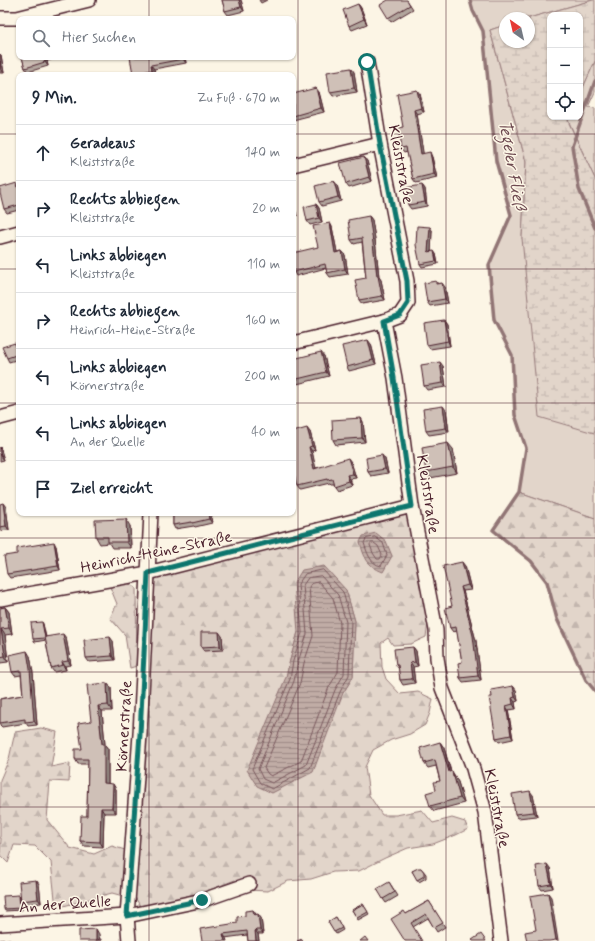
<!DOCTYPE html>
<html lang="de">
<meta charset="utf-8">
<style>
:root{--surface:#fff;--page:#f2f2f3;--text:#1f2937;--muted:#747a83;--line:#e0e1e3}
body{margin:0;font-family:Mynerve,sans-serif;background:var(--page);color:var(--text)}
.controls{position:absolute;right:12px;top:12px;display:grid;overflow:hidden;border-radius:8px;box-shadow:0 1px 3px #0004}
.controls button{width:36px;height:36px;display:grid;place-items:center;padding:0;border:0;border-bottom:1px solid var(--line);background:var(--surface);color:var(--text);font:20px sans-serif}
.compass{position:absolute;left:499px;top:12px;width:36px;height:36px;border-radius:50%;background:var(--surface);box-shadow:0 1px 3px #0004;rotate:326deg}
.stop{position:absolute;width:12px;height:12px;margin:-9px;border:3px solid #0f766e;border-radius:50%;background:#fff}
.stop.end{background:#0f766e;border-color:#fff;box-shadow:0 1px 4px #0008}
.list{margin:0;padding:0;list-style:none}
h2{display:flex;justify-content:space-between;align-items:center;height:52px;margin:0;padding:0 16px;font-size:17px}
h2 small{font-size:13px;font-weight:400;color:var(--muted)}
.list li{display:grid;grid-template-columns:26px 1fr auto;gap:12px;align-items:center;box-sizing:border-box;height:56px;padding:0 16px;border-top:1px solid var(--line)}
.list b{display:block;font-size:15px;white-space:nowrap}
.list p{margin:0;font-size:13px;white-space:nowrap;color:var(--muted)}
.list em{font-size:13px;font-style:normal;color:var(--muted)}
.icon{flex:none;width:22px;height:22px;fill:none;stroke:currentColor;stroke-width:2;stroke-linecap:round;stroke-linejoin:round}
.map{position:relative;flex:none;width:595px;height:941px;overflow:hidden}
.search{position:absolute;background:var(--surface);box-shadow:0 1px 3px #0004;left:16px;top:16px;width:280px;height:44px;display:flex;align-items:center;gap:10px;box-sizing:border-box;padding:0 14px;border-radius:8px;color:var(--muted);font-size:15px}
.panel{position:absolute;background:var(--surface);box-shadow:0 1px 3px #0004;left:16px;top:72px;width:280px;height:444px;border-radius:8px}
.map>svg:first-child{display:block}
.grass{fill:#e2d5ca;stroke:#967a7a}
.forest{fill:url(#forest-firs);stroke:#967a7a;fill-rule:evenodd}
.wetland{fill:url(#wetland-marsh);stroke:#967a7a}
.water{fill:url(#water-rules);stroke:#917474}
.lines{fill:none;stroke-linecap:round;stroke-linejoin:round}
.shore{stroke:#79575c;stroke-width:1}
.stream{stroke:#917474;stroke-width:3.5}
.minor-casing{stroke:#4a1f2b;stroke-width:16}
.minor{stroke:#fcf5e5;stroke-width:13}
.wall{fill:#b2a59d;stroke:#4a1f2b}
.shaded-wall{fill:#918680;stroke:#4a1f2b}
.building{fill:#cfc0b7;stroke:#4a1f2b}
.route{stroke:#0f766e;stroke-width:5}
.grid{fill:none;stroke:#4a1f2b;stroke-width:1;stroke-opacity:0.55}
.labels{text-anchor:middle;stroke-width:3;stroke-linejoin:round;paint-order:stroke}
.street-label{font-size:16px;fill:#4a1f2b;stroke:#fcf5e5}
.water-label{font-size:17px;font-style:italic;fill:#6d4950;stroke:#fcf5e5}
</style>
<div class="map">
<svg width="595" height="941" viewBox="0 0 595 941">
<defs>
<pattern id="forest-firs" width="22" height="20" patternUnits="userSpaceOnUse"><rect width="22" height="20" fill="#e2d5ca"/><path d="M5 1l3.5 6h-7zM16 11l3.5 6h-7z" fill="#c3b6ae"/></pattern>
<pattern id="wetland-marsh" width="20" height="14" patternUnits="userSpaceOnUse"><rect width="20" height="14" fill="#e2d5ca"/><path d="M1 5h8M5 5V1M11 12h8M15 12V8" fill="none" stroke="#c3b6ae"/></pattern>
<pattern id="water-rules" width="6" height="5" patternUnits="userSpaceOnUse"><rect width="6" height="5" fill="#c0aca5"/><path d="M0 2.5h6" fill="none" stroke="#9e8b87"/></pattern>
</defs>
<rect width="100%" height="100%" fill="#fcf5e5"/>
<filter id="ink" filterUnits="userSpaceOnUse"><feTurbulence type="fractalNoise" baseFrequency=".025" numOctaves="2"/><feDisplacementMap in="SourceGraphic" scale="8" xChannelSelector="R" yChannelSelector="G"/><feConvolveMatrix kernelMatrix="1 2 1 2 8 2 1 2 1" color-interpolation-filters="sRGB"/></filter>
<g filter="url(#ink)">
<!-- grass -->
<g class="grass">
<polygon points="470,0 593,0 529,18 505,18 505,25 490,30 526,162 522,238 593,433 595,431 595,518 519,492 526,448 515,415 512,355 494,320 489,265 511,215 496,161 483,31 473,11"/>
<polygon points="595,61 595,92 588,107 595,108 595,179 568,120 569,117 580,117 580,94"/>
</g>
<!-- forest -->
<g class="forest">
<polygon points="519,492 595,518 595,691 586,680 557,619 547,582 531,561 493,530"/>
<path d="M405,513l8,2 16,101 -3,21 -15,7 -18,1 -5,-7 -7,5 1,24 4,12 14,15 18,-2 15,7 -3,14 -5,12 -15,9 -19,6 -18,10 -8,17 4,28 13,20h14l26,-5 11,13 19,-5 13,4 3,7 -12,6 -23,9 -25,4 -23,10 -26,13 -26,1 -22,7 -23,2 -20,10 -21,-1 -12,-10 -46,18 -49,8 -6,-11 4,-33 14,-286zM346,590l9,31 -2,56 -10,16 -57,-16 4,-17 8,-28z"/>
<polygon points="126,582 136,588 137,666 130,668 125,635 110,618 117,604 110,587"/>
<polygon points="41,728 57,732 51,767 70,763 69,782 50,781 47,820 70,848 94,854 112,846 125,850 123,896 112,893 56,908 51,862 35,846 14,845 8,863 0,855 1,838 0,838 0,780 9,759 15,732"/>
</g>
<!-- wetland -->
<polygon class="wetland" points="593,0 595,0 595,61 580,94 580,15 550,15 550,117 569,117 568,121 595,179 595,431 594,433 539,417 522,238 526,162 490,30 505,25 505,42 529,42 529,18"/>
<!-- water -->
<g class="water">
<path d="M376,533l10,8 6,15 -9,16c-16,-6 -19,-15 -23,-30l3,-6z"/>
<polygon points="324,566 346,590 355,621 353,677 343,693 313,772 272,793 257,786 247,770 286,677 290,660 298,632 294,583 302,570"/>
</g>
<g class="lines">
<!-- shore -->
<g class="shore">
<path d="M375,537l8,6 4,12 -6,11c-11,-2 -14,-14 -17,-23l2,-4z"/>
<polygon points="372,543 374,543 378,546 382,555 380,559 377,559 373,553 370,545"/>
<polygon points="323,570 343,592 351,621 349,675 340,692 310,768 272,789 260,783 252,769 290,679 293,661 302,633 298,584 305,574"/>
<polygon points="321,576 338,595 346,622 344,674 335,690 306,765 272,783 263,779 258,769 294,681 298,662 307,634 303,585 308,578"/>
<polygon points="319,582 333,598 340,623 338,672 329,687 301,761 271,776 268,774 264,768 300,683 304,663 313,636 309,587 311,584"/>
</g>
<!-- stream -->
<g class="stream">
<polyline points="470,0 473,11 483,31 496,161 511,215 489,265 494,320 512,355 515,415 526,448 519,492 493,530 531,561 547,582 557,619 586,680 595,691"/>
<polyline points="595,81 572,146 579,189 595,228"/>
</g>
<!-- minor casing -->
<g class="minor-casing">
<g id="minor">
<polyline points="0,18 17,18 89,0"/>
<polyline points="367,62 380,144 407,281 408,303 400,315 384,321 395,378 412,506 436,630 437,658 442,688 472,765 485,812 501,941"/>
<polyline points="293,165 380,144"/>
<polyline points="0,237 19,232"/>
<polyline points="293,343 384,321"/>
<polyline points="0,418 19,413"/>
<polyline points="0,599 148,573 412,506"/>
<polyline points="0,924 127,916 203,900 249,884"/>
<polyline points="129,941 127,916 140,734 151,513"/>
</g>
</g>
<!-- minor -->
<use href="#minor" class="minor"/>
</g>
<!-- wall -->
<g class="wall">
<polygon points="222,0 241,0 244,11 228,15 225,11"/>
<polygon points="259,0 267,0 261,3"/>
<polygon points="407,0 413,9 391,22 388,18"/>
<polygon points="358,4 361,8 367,24 352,30 349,26"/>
<polygon points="0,54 1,55 4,73 0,73"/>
<polygon points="22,57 60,57 47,61 48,66 28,72 25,68"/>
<polygon points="130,57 185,57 186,63 154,69 155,74 150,75 134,75"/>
<polygon points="351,68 354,72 357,92 333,96 330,92"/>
<polygon points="319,92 324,112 293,120 293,94"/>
<polygon points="420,94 424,112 417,114 423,154 432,157 437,178 416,183 413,179 407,152 404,153 401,149 403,127"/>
<polygon points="367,161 372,181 349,188 346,184"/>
<polygon points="334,181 337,185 341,201 322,206 319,202"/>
<polygon points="422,185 425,189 427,206 411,209 408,205"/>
<polygon points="19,186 19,210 7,213 4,209"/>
<polygon points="293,203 297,216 293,218"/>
<polygon points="316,204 319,208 322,222 310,225 307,221"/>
<polygon points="369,216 372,220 375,239 379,277 381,280 385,300 362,304 359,300 366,278 362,242 354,244 351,240"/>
<polygon points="330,223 332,227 337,252 342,251 345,255 348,274 330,277 327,273 326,268 296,276 294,272 318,247"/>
<polygon points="432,230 431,251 436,254 438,264 422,267 420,264"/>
<polygon points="436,281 438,284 445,287 448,303 430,306 427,302"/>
<polygon points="444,320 447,324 450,346 430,349 427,345"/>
<polygon points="15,343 19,351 19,359 9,362 7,358"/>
<polygon points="371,344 376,364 349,371 347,367"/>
<polygon points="324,356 329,376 293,385 293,359"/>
<polygon points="443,366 446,387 427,390 424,386"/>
<polygon points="446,410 449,432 429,435 426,431"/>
<polygon points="361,418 363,422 365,442 336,445 333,440"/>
<polygon points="310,432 315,450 312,451 315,468 351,462 356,478 350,479 352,485 337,490 334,486 333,484 330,484 329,483 300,490 297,486"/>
<polygon points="0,447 4,460 0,461"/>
<polygon points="453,449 457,473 430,478 426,472"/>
<polygon points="385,459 388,473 371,476 368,472"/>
<polygon points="0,504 6,507 9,530 0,531"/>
<polygon points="173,513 210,513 212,523 195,527 194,526 175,529 173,525"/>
<polygon points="130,526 131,548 112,548 109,543 100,544 96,537"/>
<polygon points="56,546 60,570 10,578 7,574 17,554"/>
<polygon points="465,566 471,590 463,591 476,641 481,680 463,682 460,678 462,662 457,631 453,632 450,628 452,606"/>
<polygon points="5,607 9,612 12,634 5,635 8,662 0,663 0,608"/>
<polygon points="42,622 43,624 46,637 66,638 71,665 65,666 66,670 54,672 51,668 46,640 35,642 33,639"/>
<polygon points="222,636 223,650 204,651 201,647"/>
<polygon points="113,641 115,660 89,662 86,658"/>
<polygon points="413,647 416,651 418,666 413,667 415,683 403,685 400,680 399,669 396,665"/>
<polygon points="30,656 33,673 37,725 28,726 26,723 2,727 0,725 0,699 23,695 21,675 15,676 12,672"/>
<polygon points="107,683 111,688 112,711 102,711 105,745 108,749 108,783 116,789 116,813 104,813 103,847 84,846 80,841 87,816 88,764 78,764 75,759 82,749 91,721"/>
<polygon points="513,686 516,690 518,701 515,702 516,709 508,710 513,739 499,742 496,738 492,697"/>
<polygon points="440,742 444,748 451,771 455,776 456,779 458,782 464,803 434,811 430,806 440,781 436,766 428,768 424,763"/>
<polygon points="533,795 537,816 518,818 515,814"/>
<polygon points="421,868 426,874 426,878 419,882 412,871"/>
<polygon points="550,868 553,888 542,890 539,886"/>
<polygon points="36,880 39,884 41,903 24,905 21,901 22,910 5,911 4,909 19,895 20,897"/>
<polygon points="389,882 398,896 386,903 383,899"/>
<polygon points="429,901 445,927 437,932 428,918 413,927 405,941 406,914"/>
<polygon points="363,904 369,914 358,920 352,910"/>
<polygon points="253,910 256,915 261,918 263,934 258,934 259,941 248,941 247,935 202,941 237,923 245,916"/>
<polygon points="336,917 343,930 336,934 328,922"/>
</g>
<!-- shaded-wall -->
<g class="shaded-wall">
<polygon points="239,0 241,0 244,11 241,7"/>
<polygon points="358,4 361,8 367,24 364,19"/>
<polygon points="0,54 1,55 4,73 1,69 0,61"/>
<polygon points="44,57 47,61 48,66 45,62"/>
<polygon points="183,57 185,57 186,63 183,59"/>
<polygon points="151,65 154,69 155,74 152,70"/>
<polygon points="351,68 354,72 357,92 354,88"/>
<polygon points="316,88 319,92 324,112 321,108"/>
<polygon points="417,90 420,94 424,112 421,108"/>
<polygon points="414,110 417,114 424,158 421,154"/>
<polygon points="430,152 432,157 437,178 434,174"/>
<polygon points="364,157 367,161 372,181 369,177"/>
<polygon points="334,181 337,185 341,201 338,197"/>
<polygon points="422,185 425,189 427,206 425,202"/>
<polygon points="293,203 297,216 294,212 293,208"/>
<polygon points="316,204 319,208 322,222 319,218"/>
<polygon points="369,216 372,220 375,239 379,277 381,280 385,300 382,296 377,276"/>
<polygon points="330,223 332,227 338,257 335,253"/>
<polygon points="430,227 432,230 431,255 428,252"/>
<polygon points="342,251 345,255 348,274 345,269"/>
<polygon points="434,251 436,254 438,264 436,261"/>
<polygon points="442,283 445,287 448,303 445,299"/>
<polygon points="444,320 447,324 450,346 448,341"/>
<polygon points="368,340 371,344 376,364 373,360"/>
<polygon points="15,343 19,351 19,354"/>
<polygon points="321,352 324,356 329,376 326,372"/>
<polygon points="440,362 443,366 446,387 443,383"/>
<polygon points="443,406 446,410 449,432 446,428"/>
<polygon points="361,418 363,422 365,442 362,438"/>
<polygon points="307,428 310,432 315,450 312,446"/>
<polygon points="448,443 453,449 457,473 453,467"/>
<polygon points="0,447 4,460 1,456 0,453"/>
<polygon points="309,447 312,451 317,473 314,469"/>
<polygon points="382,455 385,459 388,473 385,469"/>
<polygon points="348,458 351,462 356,478 353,474"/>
<polygon points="347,475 350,479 352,485 349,481"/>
<polygon points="3,503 6,507 9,530 6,526"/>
<polygon points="208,513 210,513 212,523 209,519"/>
<polygon points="126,519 130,526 131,548 127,542"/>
<polygon points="54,542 56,546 60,570 58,566"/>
<polygon points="462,562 465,566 471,590 468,585"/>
<polygon points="461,587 463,591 476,641 481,680 478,676"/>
<polygon points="5,607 9,612 12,634 9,628"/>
<polygon points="42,622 43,624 46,640 45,638"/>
<polygon points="1,629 5,635 8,662 5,656"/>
<polygon points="219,632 222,636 223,650 220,646"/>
<polygon points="63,634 66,638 71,665 68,661"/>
<polygon points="110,637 113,641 115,660 112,656"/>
<polygon points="413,647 416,651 418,666 415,662"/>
<polygon points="27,651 30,656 33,673 37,725 34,721"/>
<polygon points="62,662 65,666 66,670 63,665"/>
<polygon points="410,663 413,667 415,683 412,679"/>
<polygon points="107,683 111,688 112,711 108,705"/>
<polygon points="513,686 516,690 518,701 515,697"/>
<polygon points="512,698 515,702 516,709 513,704"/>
<polygon points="98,706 102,711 105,745 108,749 108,788 104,783 102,744"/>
<polygon points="506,706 508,710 513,739 511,735"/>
<polygon points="440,742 444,748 452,777 449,772"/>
<polygon points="452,771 458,782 464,803 460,798"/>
<polygon points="113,784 116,789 116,813 112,808"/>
<polygon points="530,791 533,795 537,816 534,812"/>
<polygon points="101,808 104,813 103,847 100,842"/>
<polygon points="547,864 550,868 553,888 551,884"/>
<polygon points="36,880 39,884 41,903 38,899"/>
<polygon points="548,893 551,897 558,941 557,941 556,940"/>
<polygon points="19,895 20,897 22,910 20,908"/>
<polygon points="253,910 256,914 257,919 254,915"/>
<polygon points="258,914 261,918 263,934 260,930"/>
<polygon points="96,929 99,934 100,941 96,940"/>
<polygon points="255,930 258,934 259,941 256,941"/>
<polygon points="223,934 226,938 227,941 225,941"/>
</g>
<!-- building -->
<g class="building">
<polygon points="222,0 239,0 241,7 225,11"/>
<polygon points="388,0 407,0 410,5 388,18 380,5"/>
<polygon points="358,4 364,19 349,26 343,10"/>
<polygon points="22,57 44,57 45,62 25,68"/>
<polygon points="130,57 183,57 183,59 151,65 152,70 133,74"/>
<polygon points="0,61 1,69 0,69"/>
<polygon points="351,68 354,88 330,92 327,72"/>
<polygon points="316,88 321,108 293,116 293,94"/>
<polygon points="417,90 421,108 414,110 421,154 430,152 434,174 413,179 406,148 401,149 398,128 403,127 397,94"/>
<polygon points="364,157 369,177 346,184 340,163"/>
<polygon points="334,181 338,197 319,202 315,186"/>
<polygon points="17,183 18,188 19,188 19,205 4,209 0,193 0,188"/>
<polygon points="422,185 425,202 408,205 405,188"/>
<polygon points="316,204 319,218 307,221 304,207"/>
<polygon points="369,216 372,235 377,276 378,276 382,296 359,300 355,280 366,278 362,238 351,240 348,220"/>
<polygon points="330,223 335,253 342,251 345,269 327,273 325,264 294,272 293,270 293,253 318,247 313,226"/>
<polygon points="417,226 430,227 428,252 434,251 436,261 420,264 416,245"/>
<polygon points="436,281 436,284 442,283 445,299 427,302 424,283"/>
<polygon points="444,320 448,341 427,345 424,323"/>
<polygon points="368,340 373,360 347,367 342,346"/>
<polygon points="15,343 19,354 7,358 2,347"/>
<polygon points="321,352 326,372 293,380 293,359"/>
<polygon points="440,362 443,383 424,386 421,365"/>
<polygon points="443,406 446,428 426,431 423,409"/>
<polygon points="361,418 362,438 333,440 332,420"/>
<polygon points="307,428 312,446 309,447 314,469 348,458 353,474 347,475 349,481 334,486 332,479 327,480 327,479 297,486 293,469 293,432"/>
<polygon points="448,443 453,467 426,472 422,448"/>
<polygon points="382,455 385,469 368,472 366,458"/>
<polygon points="3,503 6,526 0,527 0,504"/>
<polygon points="173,513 208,513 209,519 192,523 192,522 173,525"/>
<polygon points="126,519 127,542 108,542 108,537 96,537 95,520"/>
<polygon points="54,542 58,566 7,574 4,556 17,554 17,548"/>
<polygon points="462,562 468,585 461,587 473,636 478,676 460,678 458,663 462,662 456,627 450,628 445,608 452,606 443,566"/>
<polygon points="5,607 9,628 1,629 5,656 0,657 0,608"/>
<polygon points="42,622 45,638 33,639 31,623"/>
<polygon points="201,632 219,632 220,646 201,647"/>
<polygon points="63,634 68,661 62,662 63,665 51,668 45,637"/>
<polygon points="110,637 112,656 86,658 84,640"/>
<polygon points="413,647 415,662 410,663 412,679 400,680 398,665 396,665 394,649"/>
<polygon points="27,651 30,669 34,721 25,722 25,719 0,723 0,699 23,695 21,671 12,672 9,655"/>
<polygon points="107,683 108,705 98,706 102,744 104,744 104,783 113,784 112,808 101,808 100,842 80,841 81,816 87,816 88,759 75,759 75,749 82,749 78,723 91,721 87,685"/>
<polygon points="513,686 515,697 512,698 513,704 506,706 511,735 496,738 489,697 492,697 491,690"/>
<polygon points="440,742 449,772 452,771 453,777 454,777 460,798 430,806 426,793 436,790 434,782 440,781 435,760 424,763 420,748"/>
<polygon points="530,791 534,812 515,814 512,794"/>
<polygon points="547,864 551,884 539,886 536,866"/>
<polygon points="418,868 421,868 424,872 424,876 417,880 412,871"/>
<polygon points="36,880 38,899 21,901 19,882"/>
<polygon points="389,882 395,892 383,899 377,889"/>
<polygon points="548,893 556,940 549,941 527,941 525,932 536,930 530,896"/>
<polygon points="19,895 20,908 4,909 3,896"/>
<polygon points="429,901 443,923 434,928 426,914 411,923 422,941 405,941 391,919 404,911 406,914"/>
<polygon points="363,904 368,912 357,918 352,910"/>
<polygon points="253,910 254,915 258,914 260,930 255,930 256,941 248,941 247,931 223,934 225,941 202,941 200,929 237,923 237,917 245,916 245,911"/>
<polygon points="336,917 342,928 334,932 328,922"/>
<polygon points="96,929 96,940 101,939 101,941 79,941 79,930"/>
<polygon points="481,934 486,941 473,941 472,940"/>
<polygon points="365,937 368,941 360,941"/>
<polygon points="10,939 10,941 0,941 0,940"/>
<polygon points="302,939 303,941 297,941"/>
</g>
</g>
<g class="lines" filter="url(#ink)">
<!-- route -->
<polyline class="route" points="202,900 127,916 140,734 148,573 412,506 394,378 384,321 400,315 408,303 407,281 380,144 367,62"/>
</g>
<!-- grid -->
<path class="grid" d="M149,0v19M298,0v941M446,0v941M149,57v18M0,134h19M293,134h302M0,269h19M293,269h302M0,403h19M293,403h302M149,513v428M0,538h595M0,672h595M0,807h595"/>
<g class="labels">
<!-- street labels -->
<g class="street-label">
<text transform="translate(402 164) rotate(79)" y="6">Kleiststraße</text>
<text transform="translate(429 494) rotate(81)" y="6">Kleiststraße</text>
<text transform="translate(156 551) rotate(-12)" y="6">Heinrich-Heine-Straße</text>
<text transform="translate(123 726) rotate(-87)" y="6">Körnerstraße</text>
<text transform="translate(498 808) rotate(79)" y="6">Kleiststraße</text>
<text transform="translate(65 903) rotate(-4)" y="6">An der Quelle</text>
</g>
<!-- water labels -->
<g class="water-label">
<text transform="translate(513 165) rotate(80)" y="6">Tegeler Fließ</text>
</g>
</g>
</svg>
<div class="controls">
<button>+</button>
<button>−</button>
<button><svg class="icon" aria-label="locate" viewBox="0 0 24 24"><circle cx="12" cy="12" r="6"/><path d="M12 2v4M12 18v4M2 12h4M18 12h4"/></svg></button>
</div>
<svg class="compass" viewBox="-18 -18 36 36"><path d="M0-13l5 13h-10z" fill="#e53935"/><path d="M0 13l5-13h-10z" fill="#747a83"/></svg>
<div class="stop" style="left:367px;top:62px"></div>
<div class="stop end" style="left:202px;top:900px"></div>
<div class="search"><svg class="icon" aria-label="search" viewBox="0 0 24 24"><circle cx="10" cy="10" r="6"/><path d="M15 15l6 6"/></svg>Hier suchen</div>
<section class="panel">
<h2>9 Min.<small>Zu Fuß · 670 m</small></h2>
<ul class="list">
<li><svg class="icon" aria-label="ahead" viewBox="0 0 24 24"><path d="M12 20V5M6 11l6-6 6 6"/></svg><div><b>Geradeaus</b><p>Kleiststraße</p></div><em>140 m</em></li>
<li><svg class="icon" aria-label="right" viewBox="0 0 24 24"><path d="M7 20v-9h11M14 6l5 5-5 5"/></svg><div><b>Rechts abbiegen</b><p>Kleiststraße</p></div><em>20 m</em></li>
<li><svg class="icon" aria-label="left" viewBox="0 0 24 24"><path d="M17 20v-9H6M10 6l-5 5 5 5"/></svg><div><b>Links abbiegen</b><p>Kleiststraße</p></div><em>110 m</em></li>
<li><svg class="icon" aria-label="right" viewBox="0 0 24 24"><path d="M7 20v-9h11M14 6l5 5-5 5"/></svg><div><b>Rechts abbiegen</b><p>Heinrich-Heine-Straße</p></div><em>160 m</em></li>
<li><svg class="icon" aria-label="left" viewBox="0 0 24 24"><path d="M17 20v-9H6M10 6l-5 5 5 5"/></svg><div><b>Links abbiegen</b><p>Körnerstraße</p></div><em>200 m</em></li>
<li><svg class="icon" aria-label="left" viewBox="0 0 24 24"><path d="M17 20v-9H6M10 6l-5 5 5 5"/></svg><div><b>Links abbiegen</b><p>An der Quelle</p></div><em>40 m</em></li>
<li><svg class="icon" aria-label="arrive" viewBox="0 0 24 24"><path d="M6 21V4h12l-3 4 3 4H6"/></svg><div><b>Ziel erreicht</b></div></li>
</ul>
</section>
</div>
